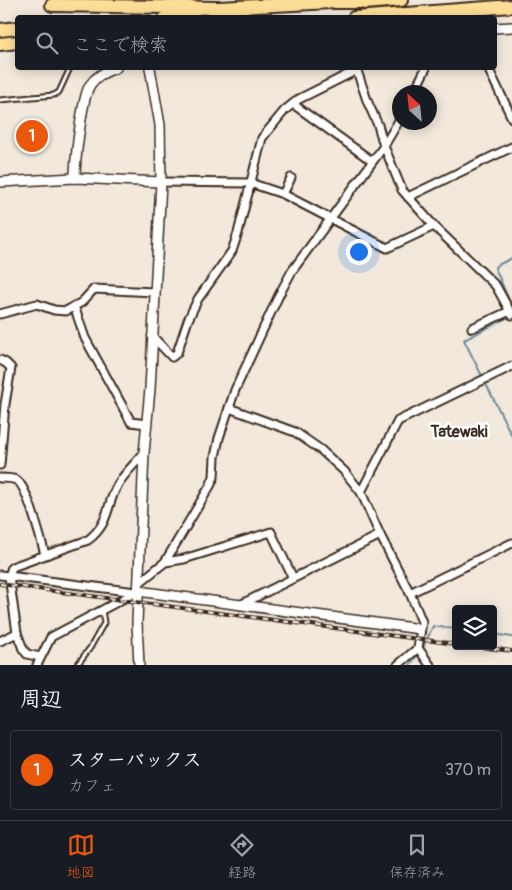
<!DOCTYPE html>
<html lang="ja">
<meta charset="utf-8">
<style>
:root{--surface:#171b24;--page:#20242c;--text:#f1f3f6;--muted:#9ea1a6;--line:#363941;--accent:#ea580c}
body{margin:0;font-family:Pangolin,"Klee One",sans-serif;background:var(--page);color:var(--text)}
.controls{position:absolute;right:15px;bottom:15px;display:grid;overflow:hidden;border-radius:5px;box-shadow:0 2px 12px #0003}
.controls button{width:45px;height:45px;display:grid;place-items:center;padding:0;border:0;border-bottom:1px solid var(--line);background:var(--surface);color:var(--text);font:25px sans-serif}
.compass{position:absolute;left:392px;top:85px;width:45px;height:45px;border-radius:50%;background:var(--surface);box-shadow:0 2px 12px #0003;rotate:333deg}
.you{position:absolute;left:358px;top:251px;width:18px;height:18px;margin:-12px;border:4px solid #fff;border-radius:50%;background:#1a73e8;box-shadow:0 0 0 8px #1a73e833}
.badge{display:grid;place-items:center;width:32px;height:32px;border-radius:50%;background:var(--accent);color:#fff;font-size:16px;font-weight:700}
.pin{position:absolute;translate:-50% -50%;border:2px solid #fff;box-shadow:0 1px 5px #0006}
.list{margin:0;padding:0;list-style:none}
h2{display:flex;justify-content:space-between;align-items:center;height:65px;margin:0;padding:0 20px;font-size:21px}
h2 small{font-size:16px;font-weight:400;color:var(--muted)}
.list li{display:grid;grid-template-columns:32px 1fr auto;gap:15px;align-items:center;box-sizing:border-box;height:80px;margin:0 10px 10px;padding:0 10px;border:1px solid var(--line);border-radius:5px}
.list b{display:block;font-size:19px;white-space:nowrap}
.list p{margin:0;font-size:16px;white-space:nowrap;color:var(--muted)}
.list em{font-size:16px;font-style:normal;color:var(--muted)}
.icon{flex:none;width:28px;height:28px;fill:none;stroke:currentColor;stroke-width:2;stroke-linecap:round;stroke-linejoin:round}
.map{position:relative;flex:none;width:512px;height:665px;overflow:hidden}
.search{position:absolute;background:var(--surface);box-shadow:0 2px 12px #0003;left:15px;right:15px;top:15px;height:55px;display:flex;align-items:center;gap:12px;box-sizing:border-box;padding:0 18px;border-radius:5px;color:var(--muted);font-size:19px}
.sheet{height:155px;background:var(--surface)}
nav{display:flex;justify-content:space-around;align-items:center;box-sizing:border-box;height:70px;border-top:1px solid var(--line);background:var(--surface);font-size:14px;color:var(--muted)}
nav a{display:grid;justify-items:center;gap:2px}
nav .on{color:var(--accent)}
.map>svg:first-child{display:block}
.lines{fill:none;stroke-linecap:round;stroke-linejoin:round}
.stream{stroke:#6e8c9d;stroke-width:2}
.tertiary-tunnel{stroke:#cdc2b5;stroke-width:9;stroke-dasharray:9 4.5;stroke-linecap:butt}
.service-casing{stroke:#3b2a1e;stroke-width:7}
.minor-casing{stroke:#3b2a1e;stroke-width:11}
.tertiary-casing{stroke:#3b2a1e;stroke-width:12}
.motorway-casing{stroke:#3b2a1e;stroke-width:16}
.service{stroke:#fff;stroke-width:3}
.minor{stroke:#fff;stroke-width:7}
.tertiary{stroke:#fff;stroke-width:9}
.motorway{stroke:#fdde96;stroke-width:12}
.rail-casing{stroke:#3b2a1e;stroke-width:4}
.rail{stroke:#fff;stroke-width:2;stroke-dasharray:5.5;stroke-linecap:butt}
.labels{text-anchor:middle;stroke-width:5;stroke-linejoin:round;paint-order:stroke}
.quarter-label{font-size:16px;font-weight:bold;fill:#3b2a1e;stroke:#fff}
</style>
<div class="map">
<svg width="512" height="665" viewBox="0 0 512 665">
<rect width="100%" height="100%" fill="#f2e8db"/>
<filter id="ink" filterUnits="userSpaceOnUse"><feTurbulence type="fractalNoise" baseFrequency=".02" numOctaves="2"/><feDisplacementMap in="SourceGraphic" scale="10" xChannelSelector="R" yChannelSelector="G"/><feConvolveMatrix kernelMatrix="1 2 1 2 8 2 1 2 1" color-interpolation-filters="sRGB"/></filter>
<g filter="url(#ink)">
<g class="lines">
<!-- stream -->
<g class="stream">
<polyline points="512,258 496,266 495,268 512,307"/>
<polyline points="483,378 464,340 510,316"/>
<polyline points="485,382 512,436"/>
<polyline points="493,634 512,637"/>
<polyline points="422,650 433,626 456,629"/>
<polyline points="410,665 419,653"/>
</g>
<!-- tertiary-tunnel -->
<polyline class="tertiary-tunnel" points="131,2 136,18"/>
<!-- service casing -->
<g class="service-casing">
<g id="service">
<polyline points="0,100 54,95 59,92 70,68"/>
<polyline points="77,665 90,648 104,623 102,610"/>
</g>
</g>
<!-- minor casing -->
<g class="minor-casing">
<g id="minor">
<polyline points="464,17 464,18"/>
<polyline points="356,68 368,103 378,125 384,146 402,190 434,226 496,286 512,315"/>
<polyline points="488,68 512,118"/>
<polyline points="414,92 426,68"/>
<polyline points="293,104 372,161"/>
<polyline points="161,182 250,183 283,194 387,248 434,226"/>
<polyline points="283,194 291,178"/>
<polyline points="408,197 512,147"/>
<polyline points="74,306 85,338 131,422 146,424"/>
<polyline points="0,314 37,304 54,310 66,311 82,302 94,289 154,292"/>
<polyline points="472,328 510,311"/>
<polyline points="152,336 172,357 177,353 188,320 198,299 232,251 238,233 262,138 285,110 299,99 357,70"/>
<polyline points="0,360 6,363 11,368 5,404 0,465"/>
<polyline points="229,408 295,432 321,450 344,471 361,492 380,535 410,593 422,622 418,648 398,665"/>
<path d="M0,478c5,0 12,0 16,2 11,4 25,61 29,74"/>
<polyline points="361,492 398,421 512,366"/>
<polyline points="165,562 184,559 271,532 293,578"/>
<polyline points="0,575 136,592"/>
<polyline points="139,583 165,562 210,486 214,477 215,457 219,438 235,390 279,295 292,271 384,146 400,119"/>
<polyline points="410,593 512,543"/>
<polyline points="240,605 380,535"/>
<polyline points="0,641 17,633"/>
<polyline points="418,648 430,665"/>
<path d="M40,657l-13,-3 -4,-5 -6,-16 -8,-57 3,-9 76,-27c21,-16 18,-32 28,-52 6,-13 19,-24 28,-35"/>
<polyline points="37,665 51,637 136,592"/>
</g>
</g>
<!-- tertiary casing -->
<g class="tertiary-casing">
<g id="tertiary">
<polyline points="494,28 512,27"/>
<path d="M75,178c0,-17 7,-81 15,-93 6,-9 16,-14 26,-17"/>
<polyline points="0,182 75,178 161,182"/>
<polyline points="138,591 420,629"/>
<polyline points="139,665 137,623 144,453 150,389 161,182 160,125 150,68"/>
</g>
</g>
<!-- motorway casing -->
<g class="motorway-casing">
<g id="motorway">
<polyline points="364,3 401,0"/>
<polyline points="52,5 219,8 331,2 370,2"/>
<polyline points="165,18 194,15"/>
<polyline points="354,18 512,6"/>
<polyline points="0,30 18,28"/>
<polyline points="0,44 18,42"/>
</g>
</g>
<!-- service -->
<use href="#service" class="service"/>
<!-- minor -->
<use href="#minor" class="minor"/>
<!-- tertiary -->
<use href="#tertiary" class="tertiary"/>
<!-- motorway -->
<use href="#motorway" class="motorway"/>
<!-- rail casing -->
<g class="rail-casing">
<g id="rail">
<polyline points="0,584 456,644"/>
<polyline points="472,646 512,651"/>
</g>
</g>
<!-- rail -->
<use href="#rail" class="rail"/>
</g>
</g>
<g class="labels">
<!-- quarter labels -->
<g class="quarter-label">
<text x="459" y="437">Tatewaki</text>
</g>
</g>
</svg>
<div class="controls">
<button><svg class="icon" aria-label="layers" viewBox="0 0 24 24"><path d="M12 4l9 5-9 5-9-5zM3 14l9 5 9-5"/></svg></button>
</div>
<svg class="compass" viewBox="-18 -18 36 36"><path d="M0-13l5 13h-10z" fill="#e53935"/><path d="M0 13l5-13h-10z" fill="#9ea1a6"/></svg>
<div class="you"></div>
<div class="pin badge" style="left:32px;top:136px">1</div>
<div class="search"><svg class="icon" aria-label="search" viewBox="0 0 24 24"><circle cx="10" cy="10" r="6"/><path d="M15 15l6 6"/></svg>ここで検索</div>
</div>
<section class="sheet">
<h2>周辺<small></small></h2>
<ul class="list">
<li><span class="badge">1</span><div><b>スターバックス</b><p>カフェ</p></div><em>370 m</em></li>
</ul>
</section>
<nav>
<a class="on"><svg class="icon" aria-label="map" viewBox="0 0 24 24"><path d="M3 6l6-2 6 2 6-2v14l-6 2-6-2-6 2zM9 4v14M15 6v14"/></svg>地図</a>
<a><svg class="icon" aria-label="directions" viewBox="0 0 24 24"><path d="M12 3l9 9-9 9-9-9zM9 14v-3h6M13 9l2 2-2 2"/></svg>経路</a>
<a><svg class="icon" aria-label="saved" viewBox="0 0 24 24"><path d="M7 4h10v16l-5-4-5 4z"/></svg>保存済み</a>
</nav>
